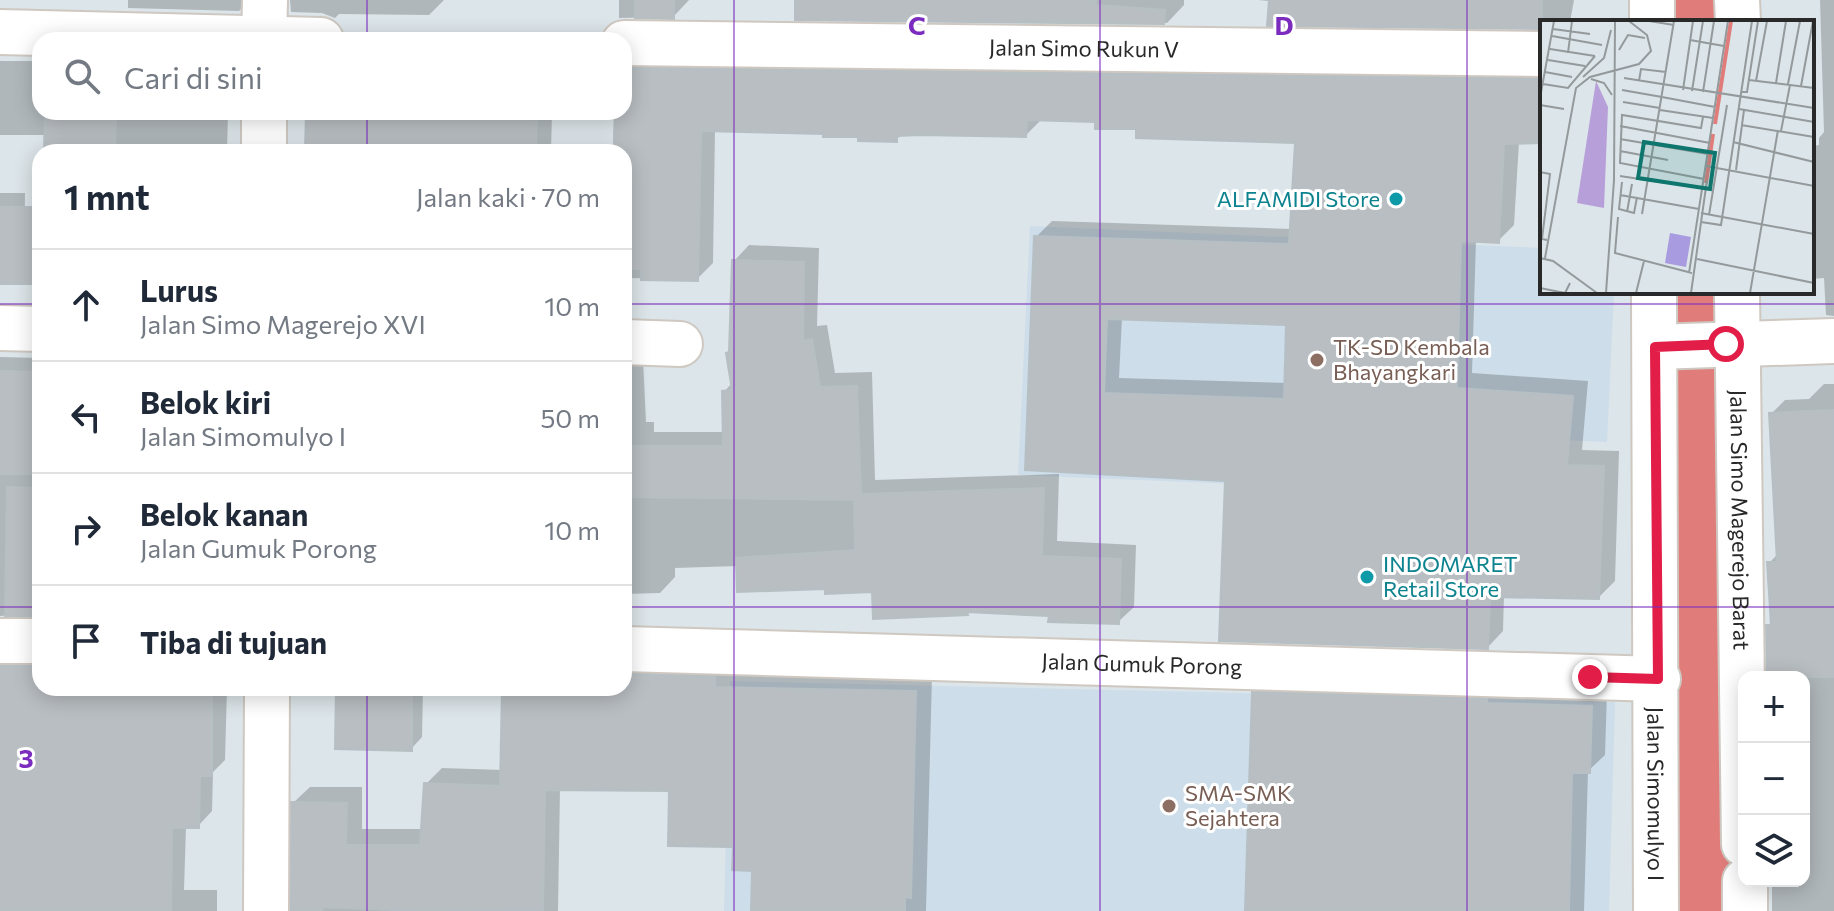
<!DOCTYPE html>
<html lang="id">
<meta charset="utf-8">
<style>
:root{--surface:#fff;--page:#f6f6f7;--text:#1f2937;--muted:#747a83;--line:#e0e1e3}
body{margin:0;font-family:Commissioner,sans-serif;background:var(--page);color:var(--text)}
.controls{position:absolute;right:24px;bottom:24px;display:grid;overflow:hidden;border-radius:16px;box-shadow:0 4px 20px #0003}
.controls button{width:72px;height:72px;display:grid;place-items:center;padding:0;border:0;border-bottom:2px solid var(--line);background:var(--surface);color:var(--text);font:40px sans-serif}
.stop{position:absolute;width:24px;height:24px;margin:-18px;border:6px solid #e11d48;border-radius:50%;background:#fff}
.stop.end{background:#e11d48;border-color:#fff;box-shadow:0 2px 8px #0008}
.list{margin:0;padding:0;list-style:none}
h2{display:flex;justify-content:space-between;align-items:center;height:104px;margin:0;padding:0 32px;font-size:34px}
h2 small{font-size:26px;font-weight:400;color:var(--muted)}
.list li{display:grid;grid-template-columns:52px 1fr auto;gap:24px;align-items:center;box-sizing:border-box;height:112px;padding:0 32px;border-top:2px solid var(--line)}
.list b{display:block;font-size:30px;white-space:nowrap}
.list p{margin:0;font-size:26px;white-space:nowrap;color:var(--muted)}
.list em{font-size:26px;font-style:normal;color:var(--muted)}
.icon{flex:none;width:44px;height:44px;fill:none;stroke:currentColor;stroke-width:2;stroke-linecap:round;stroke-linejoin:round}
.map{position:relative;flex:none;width:1834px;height:911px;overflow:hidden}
.search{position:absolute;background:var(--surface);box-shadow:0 4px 20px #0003;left:32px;top:32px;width:600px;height:88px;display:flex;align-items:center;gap:20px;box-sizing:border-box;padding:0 28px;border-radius:24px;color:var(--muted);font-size:30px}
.panel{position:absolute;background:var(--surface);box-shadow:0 4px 20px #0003;left:32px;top:144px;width:600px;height:552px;border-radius:24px}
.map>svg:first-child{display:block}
.education{fill:#cddde9}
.shadow{fill:#0003;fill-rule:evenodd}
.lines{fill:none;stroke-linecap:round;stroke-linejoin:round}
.river{stroke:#e07d7b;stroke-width:84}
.building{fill:#b9bec2;stroke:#b6bfc4;stroke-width:2;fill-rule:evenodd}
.minor-casing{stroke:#cec8c1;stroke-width:48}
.minor{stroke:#fff;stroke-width:44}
.route{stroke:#e11d48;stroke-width:10}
.grid{fill:none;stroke:#7b2cbf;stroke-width:2;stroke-opacity:0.55}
.culture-dot{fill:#0f9aa8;stroke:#fff;stroke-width:3}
.education-dot{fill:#8d6e63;stroke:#fff;stroke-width:3}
.labels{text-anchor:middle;stroke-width:6;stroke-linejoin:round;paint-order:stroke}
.street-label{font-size:22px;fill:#292929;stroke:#fff}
.culture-label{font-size:22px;fill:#0d838f;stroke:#fff;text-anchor:end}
.education-label{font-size:22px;fill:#785e54;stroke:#fff;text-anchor:start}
.inset-river{fill:none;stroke:#e07d7b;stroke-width:4}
.inset-road{fill:none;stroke:#949a9c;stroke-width:2}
.view{fill:#0f766e;fill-opacity:0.15;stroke:#0f766e;stroke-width:4}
.inset-edge{fill:none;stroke:#292929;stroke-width:4}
.grid-label{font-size:26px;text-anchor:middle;font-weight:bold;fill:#7b2cbf;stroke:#fff;stroke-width:6;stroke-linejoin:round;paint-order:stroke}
</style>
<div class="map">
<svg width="1834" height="911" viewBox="0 0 1834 911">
<rect width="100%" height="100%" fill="#dce5e9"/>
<!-- education -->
<g class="education">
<polygon points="1030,226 1542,248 1542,292 1614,292 1607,442 1264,427 1261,485 1018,475"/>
<polygon points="730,681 1615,702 1609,911 724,911"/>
</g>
<!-- shadow -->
<g class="shadow">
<polygon points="128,0 250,0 239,11 128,8"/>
<polygon points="290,0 444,0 429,15 339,14 335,18 322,13 291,12"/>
<polygon points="619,0 689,0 673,17 619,18"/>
<polygon points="797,0 1184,0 1184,5 1167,23 797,18"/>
<polygon points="1258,0 1574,0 1570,22 1542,22 1542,27"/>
<polygon points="1820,0 1834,0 1834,316 1826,315 1824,278 1812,279 1812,146 1819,145 1819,138 1824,132"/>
<path d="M624,53l918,9v80h-23l-5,83 -16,16 -22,-1 -4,133 116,8 -6,69 37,1 -4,130 -16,16 -95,-2 -1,36 -15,16 -261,-168 -200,-10 9,-232 16,-16 239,8 6,-88 -159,-14 -41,-7 -54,-2 -17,17 -124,-1 -6,6 -71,-8 -110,-3 -2,134 -16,16 -73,-1v-126h-11l1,-40h10zM1122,317l166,6 -1,60 -168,-5z"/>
<polygon points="0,61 40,61 40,112 228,112 227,152 46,152 46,135 0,135"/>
<polygon points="308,112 552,112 551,152 307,152"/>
<polygon points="0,193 25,193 24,268 0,282"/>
<polygon points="749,245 819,248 817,326 827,325 835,373 872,372 875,480 1059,474 1057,541 1136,545 1134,607 1118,622 1051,614 970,610 967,613 874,590 827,587 738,566 675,568 675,577 660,593 624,594 624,360 643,359 646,422 654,422 654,432 725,432 724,392 732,383 734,261"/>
<polygon points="40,355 40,613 0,616 0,357 40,358"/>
<polygon points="1824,384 1834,384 1834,911 1772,911 1772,881 1804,881 1804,677 1769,677 1768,626 1772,621 1769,563 1779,553 1771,414 1785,400 1809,399"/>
<polygon points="0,646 40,651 40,688 227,688 225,760 213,772 212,811 198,826 186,826 184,890 217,890 217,911 0,911"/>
<polygon points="648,659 932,675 926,911 753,911 754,869 735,845 671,789 560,788 558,911 291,911 293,803 310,787 362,787 362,829 423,829 426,784 442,768 503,770 504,691 507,688 624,688 624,672 634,672"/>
<polygon points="1270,677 1607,691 1605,755 1588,771 1584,911 1247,911 1254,693"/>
<polygon points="338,688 423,688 422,737 411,749"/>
</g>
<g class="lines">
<!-- river -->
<g class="river">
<polyline points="1705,0 1706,22"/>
<polyline points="1706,911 1708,292"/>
</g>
</g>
<!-- building -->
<g class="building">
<polygon points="635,0 674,0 674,19 635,18"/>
<polygon points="795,0 1096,0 1095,5 1165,10 1164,24 795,20"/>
<polygon points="1269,0 1542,0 1542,29 1267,26"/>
<path d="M624,68l918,11v64l-38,1 -5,99 -38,-2 -4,147 116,8 -6,69 37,1 -5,133 -109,-2 -2,52 -269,-8 6,-160 -200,-11 9,-234 255,8 6,-101 -159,-5v-9h-41v-7l-68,-2 -1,17 -106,-2 -23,1v6l-39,-1v-4h-35v-3l-122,-3 -3,150 -57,-1v-11h-17v-117h-10l1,-40h9zM1107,319l179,6 -2,74 -180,-6z"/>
<polygon points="45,112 116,112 115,152 44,152"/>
<polygon points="306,112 428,118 428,112 537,112 536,152 305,152"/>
<rect x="0" y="207" width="40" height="77"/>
<polygon points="732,260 804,262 803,341 812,339 820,387 857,386 861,494 1044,488 1042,556 1121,559 1119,624 1048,622 1049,616 967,612 968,615 873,619 872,592 825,594 825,589 737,592 736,558 855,550 854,500 624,497 624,446 723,446 722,391 732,390 726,353 729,352"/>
<polygon points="0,371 40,372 40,474 0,474"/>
<polygon points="1834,410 1834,677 1767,677 1766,625 1771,625 1767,562 1777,562 1769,413"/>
<polygon points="7,487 40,488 40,616 5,616"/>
<polygon points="0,666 39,666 39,688 212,688 212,776 200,776 199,828 172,828 171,911 0,911"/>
<polygon points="629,674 715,677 715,687 916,691 911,898 905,897 905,911 751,911 752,871 732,870 733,847 668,846 669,791 545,790 543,910 419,911 323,907 322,911 291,911 291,802 347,803 346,845 420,845 424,783 500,786 502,690 590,693 591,688 629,688"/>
<polygon points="336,688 412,688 412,751 335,749"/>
<polygon points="1252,692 1487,699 1487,703 1592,706 1590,773 1572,773 1569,911 1245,911"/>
</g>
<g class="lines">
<!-- minor casing -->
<g class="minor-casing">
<g id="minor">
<polyline points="1737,0 1738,22"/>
<polyline points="1652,22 1652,0"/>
<polyline points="0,32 321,40"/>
<polyline points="264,40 265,0"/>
<path id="s1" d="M624,43l918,11"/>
<polyline points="264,112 264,152"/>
<path id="s2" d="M1654,292l2,619"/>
<path id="s3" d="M1737,292l7,552"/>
<polyline points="0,328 40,329"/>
<polyline points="624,342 680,344"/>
<polyline points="1655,347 1834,341"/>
<polyline points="0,641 40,641"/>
<path id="s4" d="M624,649l1034,30"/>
<polyline points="1745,881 1745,911"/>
<polyline points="266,911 267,688"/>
</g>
</g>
<!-- minor -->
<use href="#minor" class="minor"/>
</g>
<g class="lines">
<!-- route -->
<polyline class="route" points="1590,677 1658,679 1655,347 1726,344"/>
</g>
<!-- grid -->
<path class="grid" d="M367,0v40M734,0v911M1100,0v911M1467,0v911M367,112v40M0,304h40M624,304h1210M0,607h40M624,607h1210M367,688v223"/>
<!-- markers -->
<g class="culture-dot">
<circle cx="1396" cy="199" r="8"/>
<circle cx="1367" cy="577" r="8"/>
</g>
<g class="education-dot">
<circle cx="1317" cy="360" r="8"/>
<circle cx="1169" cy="806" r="8"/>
</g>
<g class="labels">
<!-- street labels -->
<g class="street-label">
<text dy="8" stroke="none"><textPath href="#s1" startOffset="460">Jalan Simo Rukun V</textPath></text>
<text dy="8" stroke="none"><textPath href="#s3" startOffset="228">Jalan Simo Magerejo Barat</textPath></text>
<text dy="8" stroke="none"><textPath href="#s4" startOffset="518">Jalan Gumuk Porong</textPath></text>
<text dy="8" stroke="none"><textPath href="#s2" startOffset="502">Jalan Simomulyo I</textPath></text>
</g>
<!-- culture labels -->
<g class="culture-label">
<text x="1380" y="207">ALFAMIDI Store</text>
<text x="1383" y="572" text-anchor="start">INDOMARET<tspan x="1383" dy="25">Retail Store</tspan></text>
</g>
<!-- education labels -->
<g class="education-label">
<text x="1333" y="355">TK-SD Kembala<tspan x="1333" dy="25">Bhayangkari</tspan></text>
<text x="1185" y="801">SMA-SMK<tspan x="1185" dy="25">Sejahtera</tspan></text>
</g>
</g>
<!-- overview -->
<g transform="translate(1540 20)">
<rect width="274" height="274" fill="#dce5e9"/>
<path d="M56,61l12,26 -4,101 -27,-5z" fill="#b79fda"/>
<path d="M130,213l21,4 -5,30 -21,-4z" fill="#a89be0"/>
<path class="inset-river" d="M175,104l16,-103M166,163l7,-49"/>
<path class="inset-road" d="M109,1l25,4M13,9l37,5M12,16l50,9M150,20l34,6M10,29l45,7M79,30l9,-15 17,3M28,33l4,-32M8,40l37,6M5,52l27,5M43,57l21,-19 7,-28M84,58l190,30M51,59l13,4 8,12M209,60l65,8M99,61l2,-12 25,3M216,61l11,-60M236,63l10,-62M3,64l25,4 27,-32M248,64l12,-63M261,66l12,-65M82,70l40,7M143,70l10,-69M152,71l11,-70M163,72l11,-71M201,72h6l11,-71M122,77l53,10M0,78l14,-77M83,82l37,6M0,85l24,4M199,89l75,13M120,90l53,8M163,97l-2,11 -79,-13 -2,48 84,16M201,105l73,12M80,106l90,17M241,111l9,-46M80,119l88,15M193,122l81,20M80,131l48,9M166,146l108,20M196,150l8,-60M0,152l10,2 -8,65 5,1M80,156l46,7M82,162l-3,27 15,4 3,-16M80,175l79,14M87,192l5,-28M161,193l113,21M102,194l32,-193M169,195l18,-110M78,197l-3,36 77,20M161,202l20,3 31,-204M0,238l13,3 44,32M5,238l31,-170 14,-11 49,-13 12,-13 -4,-16 -18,-14M157,239l117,24M149,253l39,-252M0,268l25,5 5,-10M66,273l8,-113 1,-159M96,273l8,-32M151,273l16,-113M210,273l28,-163"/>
<path class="view" d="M104,122l71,11 -5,36 -72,-11z"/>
<rect width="274" height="274" class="inset-edge"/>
</g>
<g class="grid-label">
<text x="917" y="35">C</text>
<text x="1284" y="35">D</text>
<text x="26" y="768">3</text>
</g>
</svg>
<div class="controls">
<button>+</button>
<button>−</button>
<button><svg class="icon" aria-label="layers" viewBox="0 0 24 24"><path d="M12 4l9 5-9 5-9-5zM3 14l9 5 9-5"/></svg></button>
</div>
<div class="stop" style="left:1726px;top:344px"></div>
<div class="stop end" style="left:1590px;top:677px"></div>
<div class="search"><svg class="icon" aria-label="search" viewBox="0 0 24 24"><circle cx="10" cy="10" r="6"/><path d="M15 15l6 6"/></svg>Cari di sini</div>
<section class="panel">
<h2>1 mnt<small>Jalan kaki · 70 m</small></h2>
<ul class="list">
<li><svg class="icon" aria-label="ahead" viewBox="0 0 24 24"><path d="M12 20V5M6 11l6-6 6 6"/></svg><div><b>Lurus</b><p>Jalan Simo Magerejo XVI</p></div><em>10 m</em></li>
<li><svg class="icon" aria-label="left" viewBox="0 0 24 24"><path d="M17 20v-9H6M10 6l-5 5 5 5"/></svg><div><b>Belok kiri</b><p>Jalan Simomulyo I</p></div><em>50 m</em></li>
<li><svg class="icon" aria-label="right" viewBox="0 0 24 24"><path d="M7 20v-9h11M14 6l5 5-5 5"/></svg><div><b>Belok kanan</b><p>Jalan Gumuk Porong</p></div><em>10 m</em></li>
<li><svg class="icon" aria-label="arrive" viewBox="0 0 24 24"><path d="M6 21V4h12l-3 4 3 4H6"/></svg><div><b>Tiba di tujuan</b></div></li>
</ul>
</section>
</div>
